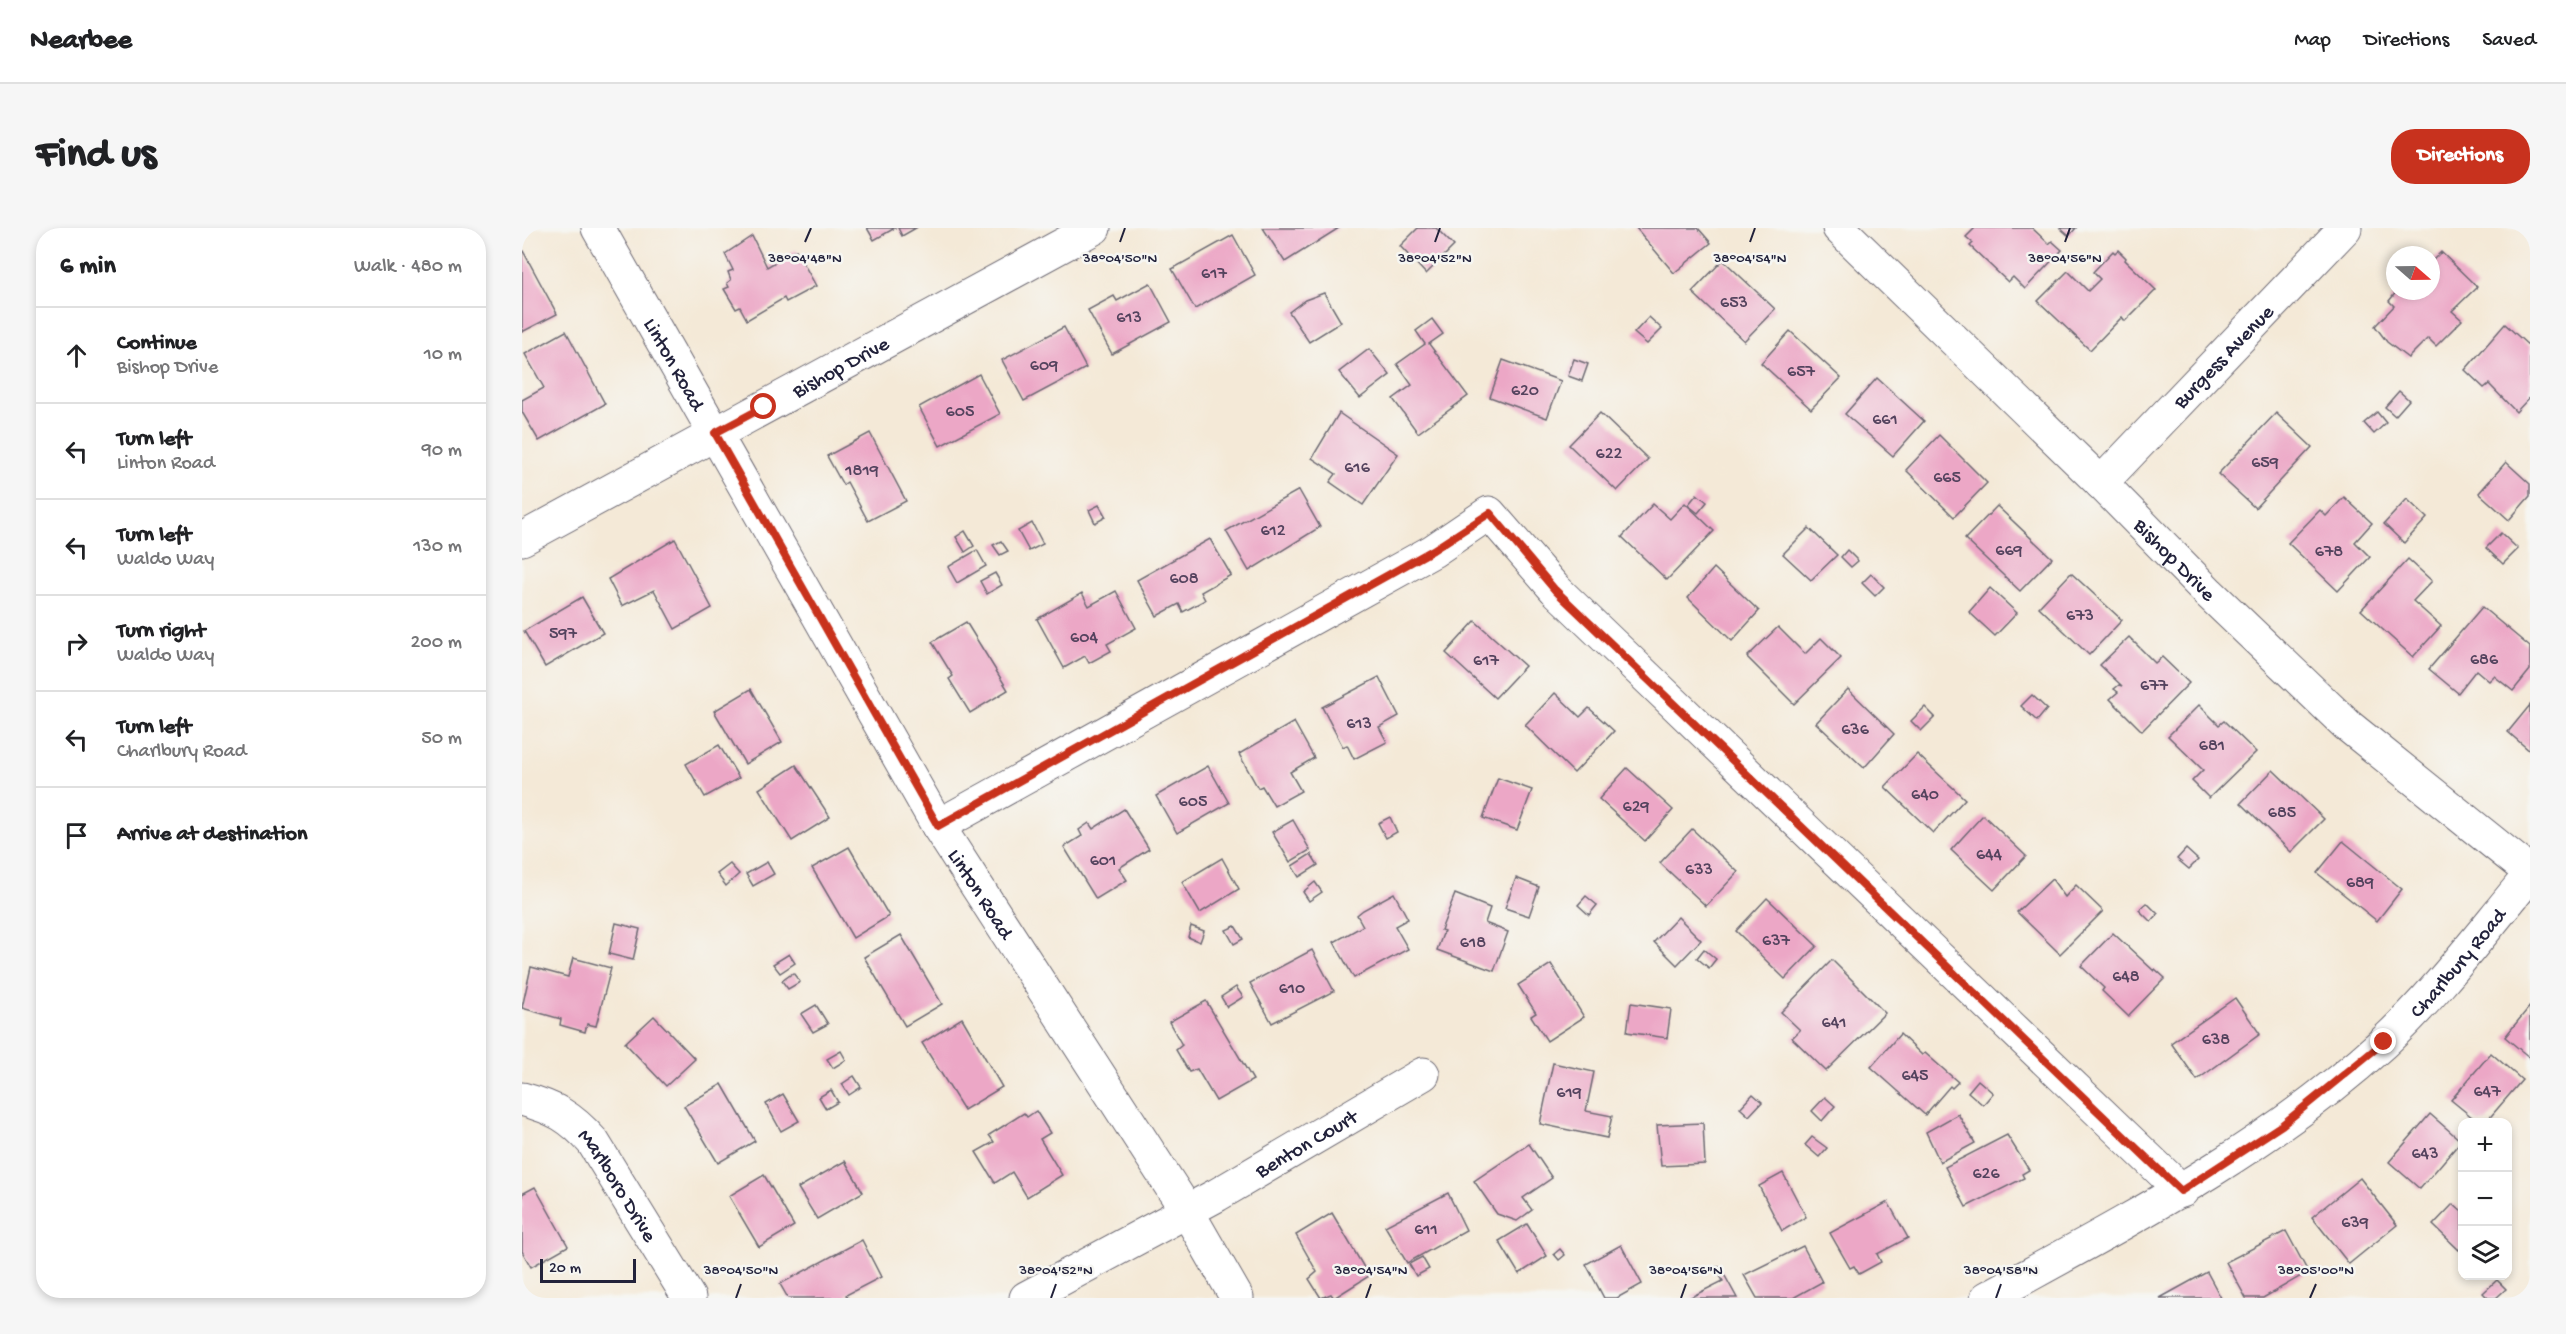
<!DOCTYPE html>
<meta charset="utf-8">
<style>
:root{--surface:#fff;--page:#f6f6f6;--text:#202124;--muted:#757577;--line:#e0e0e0;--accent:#c8321e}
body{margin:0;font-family:"Gochi Hand",sans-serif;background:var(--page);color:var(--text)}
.controls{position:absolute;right:18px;bottom:18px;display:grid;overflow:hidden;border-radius:12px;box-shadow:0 3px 9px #0003}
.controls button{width:54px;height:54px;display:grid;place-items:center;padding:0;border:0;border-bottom:2px solid var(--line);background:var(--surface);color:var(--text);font:30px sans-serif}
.compass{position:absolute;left:1864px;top:18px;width:54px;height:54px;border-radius:50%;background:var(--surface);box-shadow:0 3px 9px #0003;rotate:110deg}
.scale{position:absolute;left:18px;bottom:15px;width:96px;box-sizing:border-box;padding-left:6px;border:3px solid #22223b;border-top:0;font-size:16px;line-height:21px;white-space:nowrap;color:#22223b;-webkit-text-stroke:4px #f6f6f2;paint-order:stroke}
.stop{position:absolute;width:18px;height:18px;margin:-14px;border:4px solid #c8321e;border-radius:50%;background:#fff}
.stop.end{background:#c8321e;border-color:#fff;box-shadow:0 2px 6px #0008}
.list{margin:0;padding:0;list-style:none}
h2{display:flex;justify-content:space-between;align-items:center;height:78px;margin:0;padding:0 24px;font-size:26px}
h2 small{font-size:20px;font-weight:400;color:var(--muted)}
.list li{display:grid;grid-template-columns:39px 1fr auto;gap:18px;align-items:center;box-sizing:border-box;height:96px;padding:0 24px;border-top:2px solid var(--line)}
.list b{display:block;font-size:22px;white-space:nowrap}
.list p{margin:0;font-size:20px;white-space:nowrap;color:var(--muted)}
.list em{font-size:20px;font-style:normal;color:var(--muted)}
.icon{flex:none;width:33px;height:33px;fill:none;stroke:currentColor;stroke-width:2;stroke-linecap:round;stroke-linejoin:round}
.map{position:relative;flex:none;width:2008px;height:1070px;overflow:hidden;border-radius:24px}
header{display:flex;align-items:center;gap:36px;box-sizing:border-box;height:84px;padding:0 30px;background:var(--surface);border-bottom:2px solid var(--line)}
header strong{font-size:28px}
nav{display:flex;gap:33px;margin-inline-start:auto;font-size:21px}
.intro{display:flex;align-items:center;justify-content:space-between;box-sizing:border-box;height:144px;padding:0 36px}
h1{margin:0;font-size:42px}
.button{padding:15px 27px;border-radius:24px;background:var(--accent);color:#fff;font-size:21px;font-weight:700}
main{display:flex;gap:36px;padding:0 36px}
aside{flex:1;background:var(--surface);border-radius:24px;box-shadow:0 3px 9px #0003}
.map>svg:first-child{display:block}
.building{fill:#eca7c6}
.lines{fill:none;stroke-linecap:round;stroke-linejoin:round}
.minor-casing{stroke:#6c6872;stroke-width:35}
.minor{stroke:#fff;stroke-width:33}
.route{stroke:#c8321e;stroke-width:8}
.ticks{fill:none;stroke:#22223b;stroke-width:2}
.labels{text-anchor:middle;stroke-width:5;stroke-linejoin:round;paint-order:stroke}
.number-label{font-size:18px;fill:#54435e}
.street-label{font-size:21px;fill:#22223b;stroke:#f6f6f2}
.ticks-label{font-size:15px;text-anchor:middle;fill:#22223b;stroke:#f6f6f2;stroke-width:5;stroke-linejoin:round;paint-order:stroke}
</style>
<header>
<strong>Nearbee</strong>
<nav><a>Map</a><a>Directions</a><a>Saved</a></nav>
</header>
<div class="intro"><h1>Find us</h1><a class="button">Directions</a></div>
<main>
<aside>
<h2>6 min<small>Walk · 480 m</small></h2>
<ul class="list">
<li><svg class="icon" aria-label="ahead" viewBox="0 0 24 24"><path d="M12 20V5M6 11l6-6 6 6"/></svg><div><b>Continue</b><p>Bishop Drive</p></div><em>10 m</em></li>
<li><svg class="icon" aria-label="left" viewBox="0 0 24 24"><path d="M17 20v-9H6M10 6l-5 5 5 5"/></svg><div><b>Turn left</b><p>Linton Road</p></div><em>90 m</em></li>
<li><svg class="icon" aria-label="left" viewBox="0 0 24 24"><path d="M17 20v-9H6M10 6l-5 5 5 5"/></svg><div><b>Turn left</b><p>Waldo Way</p></div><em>130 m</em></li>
<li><svg class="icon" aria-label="right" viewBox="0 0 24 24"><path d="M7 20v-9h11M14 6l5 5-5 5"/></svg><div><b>Turn right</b><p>Waldo Way</p></div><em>200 m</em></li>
<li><svg class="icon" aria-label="left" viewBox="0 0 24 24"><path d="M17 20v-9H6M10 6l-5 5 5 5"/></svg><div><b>Turn left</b><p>Charlbury Road</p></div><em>50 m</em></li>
<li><svg class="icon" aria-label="arrive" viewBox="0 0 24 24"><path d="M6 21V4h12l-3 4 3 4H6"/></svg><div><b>Arrive at destination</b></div></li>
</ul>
</aside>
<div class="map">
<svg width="2008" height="1070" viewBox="0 0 2008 1070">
<rect width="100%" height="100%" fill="#f6f6f2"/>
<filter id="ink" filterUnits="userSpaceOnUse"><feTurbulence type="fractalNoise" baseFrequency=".0167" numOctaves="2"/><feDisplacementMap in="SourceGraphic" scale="12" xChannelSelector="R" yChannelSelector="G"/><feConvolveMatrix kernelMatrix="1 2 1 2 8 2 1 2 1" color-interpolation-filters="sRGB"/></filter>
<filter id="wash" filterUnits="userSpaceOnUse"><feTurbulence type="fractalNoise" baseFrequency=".008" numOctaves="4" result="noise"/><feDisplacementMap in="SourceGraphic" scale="24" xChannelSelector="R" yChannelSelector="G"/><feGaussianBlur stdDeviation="1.35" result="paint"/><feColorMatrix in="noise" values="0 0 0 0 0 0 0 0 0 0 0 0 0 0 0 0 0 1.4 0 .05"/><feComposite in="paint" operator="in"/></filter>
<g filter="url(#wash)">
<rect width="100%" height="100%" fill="#f4e9d7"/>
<g id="blocks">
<!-- building -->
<g class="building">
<polygon points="345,0 373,0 352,12"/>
<polygon points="376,0 394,0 380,8"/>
<polygon points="741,0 817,0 763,34"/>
<polygon points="896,0 914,0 932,18 904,46 878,18"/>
<polygon points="1114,0 1176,0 1189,15 1152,45"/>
<polygon points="1453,0 1510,0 1527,16 1530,13 1540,22 1503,61 1491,49 1486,54 1448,18 1451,15 1444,9"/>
<polygon points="1538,0 1554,0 1547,8"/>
<polygon points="711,7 733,47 673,81 650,41"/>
<polygon points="230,8 245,39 274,22 294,58 264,74 262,70 225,92 218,79 214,81 202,61 207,59 205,55 209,52 206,44 211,42 203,26"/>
<polygon points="0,21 35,86 0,104"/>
<polygon points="1596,22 1604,30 1603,32 1634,62 1603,93 1600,89 1568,122 1516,73 1546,43 1566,63 1578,51 1571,44 1591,23 1593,25"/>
<polygon points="1919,24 1955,59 1930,83 1940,92 1914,118 1906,110 1886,130 1865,114 1853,98 1872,78 1867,73 1875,63 1909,63 1909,34"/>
<polygon points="1201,32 1253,81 1222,113 1170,64"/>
<polygon points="628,55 649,94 590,126 566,82 592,68 595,73"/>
<polygon points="802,65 819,94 787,114 767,84 783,72"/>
<polygon points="1127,89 1140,101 1125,116 1112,105"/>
<polygon points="910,91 921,106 907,116 946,168 896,205 871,171 890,157 875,136 903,116 894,103"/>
<polygon points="1983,96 2008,119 2008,169 1994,184 1967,156 1962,160 1943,142"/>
<polygon points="542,99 564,140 502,173 480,132"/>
<polygon points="44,103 83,176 17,213 0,184 0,172 22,160 3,126"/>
<polygon points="1268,103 1319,150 1289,181 1239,135"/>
<polygon points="847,121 868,147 838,170 817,144"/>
<polygon points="1052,131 1066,136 1060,153 1046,148"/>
<polygon points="981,132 1039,153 1025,190 968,169"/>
<polygon points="457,146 478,186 418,218 397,179"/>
<polygon points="1355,150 1402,193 1371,228 1323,186"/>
<polygon points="1877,163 1887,172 1873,188 1863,179"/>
<polygon points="1855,184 1864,195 1852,206 1842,195"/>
<polygon points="817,185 876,226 841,277 808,254 814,246 790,230"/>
<polygon points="1078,185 1126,231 1095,263 1047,217"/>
<polygon points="1754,185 1790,219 1733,280 1696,246"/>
<polygon points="348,205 384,273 346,293 325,254 321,257 305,228"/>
<polygon points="1417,207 1465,255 1432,289 1384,242"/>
<polygon points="1984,234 2008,256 2008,268 1987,292 1957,265"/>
<polygon points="777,262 798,299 727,343 704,303"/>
<polygon points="1175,266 1185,274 1176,285 1166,277"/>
<polygon points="1822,269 1850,295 1833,314 1848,329 1816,363 1766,315 1798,282 1804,288"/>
<polygon points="1885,271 1905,290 1882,315 1862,296"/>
<polygon points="1163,275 1192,303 1145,352 1100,309 1131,276 1148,291"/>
<polygon points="577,277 584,289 573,295 567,282"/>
<polygon points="1475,278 1530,330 1498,363 1443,311"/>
<polygon points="510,295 521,316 507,323 496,303"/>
<polygon points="1287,300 1315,327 1289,352 1261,326"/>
<polygon points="443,303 452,318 443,324 434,309"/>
<polygon points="1979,305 1996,321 1981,336 1964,320"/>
<polygon points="153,311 190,380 153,401 132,362 100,378 86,351"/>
<polygon points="688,311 709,347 679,364 683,372 661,384 657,376 635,388 615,352"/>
<polygon points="479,313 486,323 478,327 471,317"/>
<polygon points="455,322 464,338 435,355 426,339"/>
<polygon points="1325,322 1336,333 1329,339 1319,329"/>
<polygon points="1886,331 1910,353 1891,373 1919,398 1891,429 1839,382"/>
<polygon points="1192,340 1237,383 1210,413 1166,370"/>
<polygon points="473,345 480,357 465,366 458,353"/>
<polygon points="1549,345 1600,392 1567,427 1517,379"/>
<polygon points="1349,346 1362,359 1353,368 1340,355"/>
<polygon points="1468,360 1495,385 1473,408 1447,384"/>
<polygon points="594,363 614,400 585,416 589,423 567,435 563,428 542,440 515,391 560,365 567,378"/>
<polygon points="60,369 81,405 23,439 2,403"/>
<polygon points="1960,379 2008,419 2008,442 1991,463 1972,448 1967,453 1954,442 1936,465 1907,441"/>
<polygon points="953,393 1003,438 973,470 924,425"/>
<polygon points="444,394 486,462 448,485 427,451 431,448 410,414"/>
<polygon points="1256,399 1283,426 1299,410 1319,430 1272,476 1225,429"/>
<polygon points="1607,409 1633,435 1640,429 1667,455 1620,503 1588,471 1596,464 1592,461 1597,457 1600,458 1578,437"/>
<polygon points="857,449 877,488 857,499 865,514 832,531 825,517 821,519 800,479"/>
<polygon points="229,461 260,514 223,536 192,483"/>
<polygon points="1326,461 1372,506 1342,540 1294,495"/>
<polygon points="1033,465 1058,489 1067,480 1092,503 1052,545 1003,497"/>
<polygon points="1510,467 1525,481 1515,493 1499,478"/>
<polygon points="1677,477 1697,497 1702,493 1734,524 1687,570 1670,553 1681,542 1646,508"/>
<polygon points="2008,477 2008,523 1986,504"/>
<polygon points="1403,479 1413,489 1399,503 1389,493"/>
<polygon points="772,494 792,530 768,544 779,563 752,578 740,558 736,560 717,526"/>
<polygon points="197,517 217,550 183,569 164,536"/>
<polygon points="1395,526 1443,571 1411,605 1363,559"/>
<polygon points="274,537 308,589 270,613 237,561"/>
<polygon points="686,538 707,575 655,605 634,568"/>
<polygon points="1105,540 1151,582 1123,613 1077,571"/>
<polygon points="1751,542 1802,591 1769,624 1719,575"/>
<polygon points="976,550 1010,562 995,602 961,590"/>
<polygon points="602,581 627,621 597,640 605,652 574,671 542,619 560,608 557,602 567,595 571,601"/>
<polygon points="1461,587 1504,628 1472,662 1429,622"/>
<polygon points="868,589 875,604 864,610 856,595"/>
<polygon points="771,592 788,622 768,634 750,604"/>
<polygon points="1170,601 1216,644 1184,678 1138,635"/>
<polygon points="1821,613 1880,661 1855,693 1795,645"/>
<polygon points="327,619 367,688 331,710 290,640"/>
<polygon points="1664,621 1676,632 1667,641 1655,631"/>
<polygon points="789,626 796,637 777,649 770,638"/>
<polygon points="700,630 717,661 678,685 660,654"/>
<polygon points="245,634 252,646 231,658 224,646"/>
<polygon points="208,636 217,646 204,658 195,646"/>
<polygon points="994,650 1017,659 1007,688 983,680"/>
<polygon points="1530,651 1543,669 1554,657 1581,683 1538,726 1495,684"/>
<polygon points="793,654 800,664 787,673 781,664"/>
<polygon points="872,665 886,691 873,698 886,721 832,750 812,714 841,698 835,687 841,682"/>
<polygon points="933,666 968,680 963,695 986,704 972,743 915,722 922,703 919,702"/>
<polygon points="1064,668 1075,677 1067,687 1056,677"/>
<polygon points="1245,670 1295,718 1263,751 1214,703"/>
<polygon points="1625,675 1636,686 1629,694 1617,682"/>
<polygon points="1156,689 1179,712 1155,737 1132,714"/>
<polygon points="94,695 118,701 111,732 87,726"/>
<polygon points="669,698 682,703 678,714 666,709"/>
<polygon points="713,698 721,711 712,716 704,702"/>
<polygon points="1591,705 1632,743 1633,741 1643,750 1606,788 1580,763 1582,760 1559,738"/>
<polygon points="379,707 420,776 383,798 342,729"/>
<polygon points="1182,721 1194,731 1187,740 1175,730"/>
<polygon points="790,722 812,763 750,795 728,755"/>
<polygon points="267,726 273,735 258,745 251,736"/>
<polygon points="51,730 89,740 74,798 65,796 63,804 38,797 39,791 0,780 9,739 46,749"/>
<polygon points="1310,732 1363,785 1304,843 1270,810 1278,802 1259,784"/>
<polygon points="1029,736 1062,789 1025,813 1009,788 1014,785 996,757"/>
<polygon points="271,745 278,754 266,761 260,753"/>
<polygon points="714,759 721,769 705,779 699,769"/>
<polygon points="1713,770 1738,806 1675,852 1649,815"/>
<polygon points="684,773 731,852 694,873 675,841 667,844 654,822 660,817 647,794"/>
<polygon points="1109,775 1149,781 1145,810 1105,804"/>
<polygon points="294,777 306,796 291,804 279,786"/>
<polygon points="2008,778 2008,830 1983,809"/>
<polygon points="132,788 173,831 144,858 103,815"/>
<polygon points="440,790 480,859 442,882 400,815"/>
<polygon points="1378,806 1400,827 1403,825 1436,854 1430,860 1428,858 1403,887 1349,839"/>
<polygon points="319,823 324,832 311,840 305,831"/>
<polygon points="1969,825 2000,852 1964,894 1956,894 1929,872"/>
<polygon points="1031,835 1072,844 1064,883 1090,888 1085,910 1018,896"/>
<polygon points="332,848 339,859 327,867 320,856"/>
<polygon points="1456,852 1471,865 1461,877 1446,864"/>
<polygon points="200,856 233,913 196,935 162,878"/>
<polygon points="309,862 316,874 304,881 297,869"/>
<polygon points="261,866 277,893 259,903 244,876"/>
<polygon points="1231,866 1240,874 1227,888 1218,880"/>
<polygon points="1303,869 1313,878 1300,893 1290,883"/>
<polygon points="514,883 528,905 518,911 540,947 505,969 490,944 473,955 454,924 472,914 467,907 502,885 505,889"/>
<polygon points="1436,886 1453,915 1418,934 1404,904"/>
<polygon points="1908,886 1939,913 1898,961 1867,934"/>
<polygon points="1181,895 1183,936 1139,938 1135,897"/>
<polygon points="1485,907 1507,942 1500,946 1502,950 1444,979 1423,939"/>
<polygon points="1290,909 1305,920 1297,929 1283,917"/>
<polygon points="1007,916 1030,950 1001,970 1010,982 995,993 975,986 952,953"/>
<polygon points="323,933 341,964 295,991 276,960"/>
<polygon points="1261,945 1284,989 1260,1003 1237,958"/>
<polygon points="242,947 272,998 237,1019 207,968"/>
<polygon points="1838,950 1875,997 1827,1036 1790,989"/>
<polygon points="13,959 46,1018 9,1039 0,1023 0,966"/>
<polygon points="926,965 944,1002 885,1035 863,998"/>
<polygon points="1366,974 1386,1010 1355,1026 1359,1034 1337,1046 1332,1038 1328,1040 1308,1005"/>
<polygon points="1931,976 1940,984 1940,1018 1937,1022 1911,997"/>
<polygon points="810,985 847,1048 812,1070 809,1066 799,1070 787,1051 795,1044 774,1007"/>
<polygon points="1005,996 1025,1028 997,1046 977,1013"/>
<polygon points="1764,1003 1786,1044 1741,1070 1724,1070 1704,1034"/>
<polygon points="340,1012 359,1049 324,1067 326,1070 266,1070 258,1056"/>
<polygon points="1099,1017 1120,1056 1095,1070 1082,1070 1064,1036"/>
<polygon points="1281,1018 1300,1054 1271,1070 1235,1070 1222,1047"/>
<polygon points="1038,1021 1043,1027 1037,1032 1032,1026"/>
<polygon points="900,1029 907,1041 894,1048 887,1036"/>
<polygon points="1193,1039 1198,1039 1215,1070 1167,1070 1201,1053"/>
<polygon points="1685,1044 1699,1070 1638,1070"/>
<polygon points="1975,1052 1984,1061 1974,1070 1966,1070 1961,1065"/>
</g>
</g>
</g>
<g filter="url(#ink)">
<use href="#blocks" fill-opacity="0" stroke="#6c6872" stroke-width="1.5"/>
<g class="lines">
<!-- minor casing -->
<g class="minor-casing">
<g id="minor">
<path id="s1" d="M76,0l340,598 249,385 50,87"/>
<path id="s2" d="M1317,0l262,255 108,110 138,132 183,147"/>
<path id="s3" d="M1579,255l244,-255"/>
<path id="s4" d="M0,311l572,-311"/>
<polyline points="416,598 911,323 967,285 1033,361 1660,963"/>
<path id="s5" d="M0,871c33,9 49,18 71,43l96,156"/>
<path id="s6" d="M504,1070l191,-103 206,-121"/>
<path id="s7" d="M1465,1070c138,-76 279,-148 396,-255 55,-51 99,-111 147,-168"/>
</g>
</g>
<!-- minor -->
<use href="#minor" class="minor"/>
</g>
</g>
<g class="lines" filter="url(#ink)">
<!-- route -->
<polyline class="route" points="242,179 193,205 416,598 911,322 968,285 1033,362 1659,963 1760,897 1862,814"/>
</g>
<!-- ticks -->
<path class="ticks" d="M283,14l6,-14M598,14l5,-14M913,14l5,-14M1228,14l5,-14M1543,14l5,-14M214,1070l5,-14M529,1070l5,-14M844,1070l5,-14M1159,1070l5,-14M1474,1070l5,-14M1788,1070l6,-14"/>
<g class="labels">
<!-- number labels -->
<g class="number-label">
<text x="692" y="50">617</text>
<text x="1212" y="79">653</text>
<text x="607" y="94">613</text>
<text x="522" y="142">609</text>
<text x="1279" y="148">657</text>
<text x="1003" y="167">620</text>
<text x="438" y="188">605</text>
<text x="1363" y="196">661</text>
<text x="1087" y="230">622</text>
<text x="1743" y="239">659</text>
<text x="835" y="244">616</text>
<text x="340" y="247">1819</text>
<text x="1425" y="254">665</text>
<text x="751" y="307">612</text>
<text x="1487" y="327">669</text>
<text x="1807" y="328">678</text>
<text x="662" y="355">608</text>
<text x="1558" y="392">673</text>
<text x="41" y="410">597</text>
<text x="562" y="414">604</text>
<text x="1962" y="436">686</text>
<text x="964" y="437">617</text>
<text x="1632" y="462">677</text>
<text x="837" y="500">613</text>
<text x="1333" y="506">636</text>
<text x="1690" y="522">681</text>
<text x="1403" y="571">640</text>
<text x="671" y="578">605</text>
<text x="1114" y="583">629</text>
<text x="1760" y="589">685</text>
<text x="1467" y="631">644</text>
<text x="581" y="637">601</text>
<text x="1177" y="646">633</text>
<text x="1838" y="659">689</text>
<text x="1254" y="717">637</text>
<text x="951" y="719">618</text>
<text x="1604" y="753">648</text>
<text x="770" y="765">610</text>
<text x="1312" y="799">641</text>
<text x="1694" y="816">638</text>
<text x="1393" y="852">645</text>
<text x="1965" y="868">647</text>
<text x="1047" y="869">619</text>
<text x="1903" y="930">643</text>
<text x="1464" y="950">626</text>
<text x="1833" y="999">639</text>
<text x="904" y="1006">611</text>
</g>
<!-- street labels -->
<g class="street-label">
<text dy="7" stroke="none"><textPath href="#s3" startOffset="176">Burgess Avenue</textPath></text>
<text dy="7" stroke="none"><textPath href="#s1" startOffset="156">Linton Road</textPath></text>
<text dy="7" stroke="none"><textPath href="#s4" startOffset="362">Bishop Drive</textPath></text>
<text dy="7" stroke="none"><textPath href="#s2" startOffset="472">Bishop Drive</textPath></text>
<text dy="7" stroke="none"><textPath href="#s1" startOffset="768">Linton Road</textPath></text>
<text dy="7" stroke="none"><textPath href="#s7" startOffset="582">Charlbury Road</textPath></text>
<text dy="7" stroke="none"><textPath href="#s6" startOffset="320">Benton Court</textPath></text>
<text dy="7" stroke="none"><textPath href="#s5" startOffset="134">Marlboro Drive</textPath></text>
</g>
</g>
<g class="ticks-label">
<text x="598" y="34">38°04'50"N</text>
<text x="913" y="34">38°04'52"N</text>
<text x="283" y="34">38°04'48"N</text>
<text x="1228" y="34">38°04'54"N</text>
<text x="1543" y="34">38°04'56"N</text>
<text x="219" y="1046">38°04'50"N</text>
<text x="534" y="1046">38°04'52"N</text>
<text x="849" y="1046">38°04'54"N</text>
<text x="1164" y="1046">38°04'56"N</text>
<text x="1479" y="1046">38°04'58"N</text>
<text x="1794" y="1046">38°05'00"N</text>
</g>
</svg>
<div class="controls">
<button>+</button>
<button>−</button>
<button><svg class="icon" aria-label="layers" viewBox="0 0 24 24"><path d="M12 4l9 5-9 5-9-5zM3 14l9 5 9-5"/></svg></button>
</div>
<svg class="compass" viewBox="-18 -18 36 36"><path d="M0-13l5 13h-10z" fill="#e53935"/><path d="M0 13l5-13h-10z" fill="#757577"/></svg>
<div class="scale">20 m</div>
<div class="stop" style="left:242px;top:179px"></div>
<div class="stop end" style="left:1862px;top:814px"></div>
</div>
</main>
